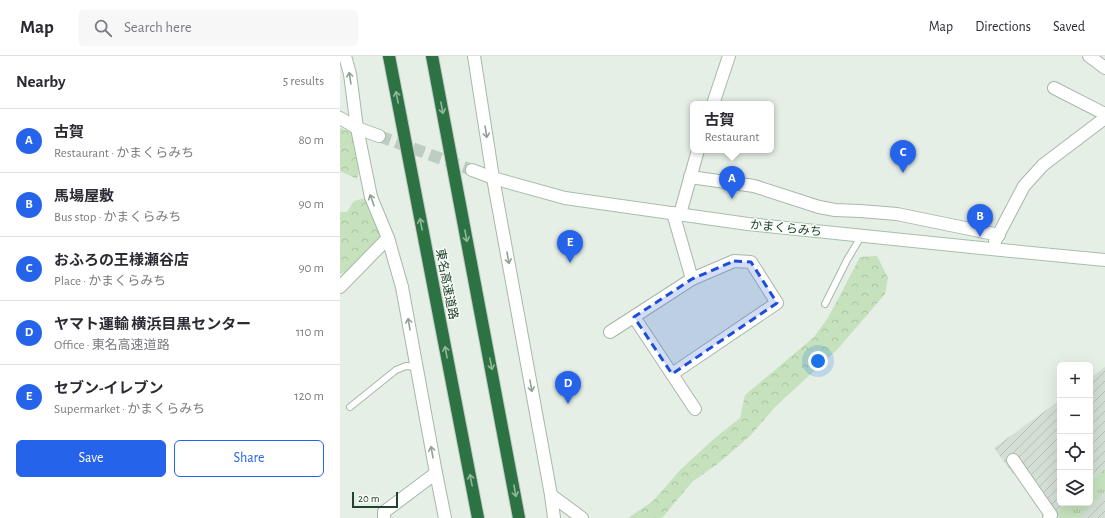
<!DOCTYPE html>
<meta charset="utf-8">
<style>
:root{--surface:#fff;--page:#f7f7f7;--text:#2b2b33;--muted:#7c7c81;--line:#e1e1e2;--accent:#2563eb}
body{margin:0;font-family:"Alegreya Sans","Noto Sans JP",sans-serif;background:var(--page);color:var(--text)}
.controls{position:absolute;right:12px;bottom:12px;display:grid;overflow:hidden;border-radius:6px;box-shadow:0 4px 16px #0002}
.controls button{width:36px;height:36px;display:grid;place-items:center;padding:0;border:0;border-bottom:1px solid var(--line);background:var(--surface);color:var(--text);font:20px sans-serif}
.scale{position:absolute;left:12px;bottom:10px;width:46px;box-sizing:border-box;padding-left:4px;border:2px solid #22432b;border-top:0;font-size:11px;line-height:14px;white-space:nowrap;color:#22432b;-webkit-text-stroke:3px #f7fbf7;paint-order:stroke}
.you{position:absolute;left:478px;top:305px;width:14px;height:14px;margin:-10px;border:3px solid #fff;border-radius:50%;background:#1a73e8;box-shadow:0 0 0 6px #1a73e833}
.badge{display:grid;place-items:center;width:26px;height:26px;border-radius:50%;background:var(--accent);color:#fff;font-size:13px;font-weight:700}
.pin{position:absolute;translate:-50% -33px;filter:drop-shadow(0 1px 2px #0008)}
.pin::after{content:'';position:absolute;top:21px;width:14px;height:12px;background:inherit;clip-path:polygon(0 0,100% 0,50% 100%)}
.popup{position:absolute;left:350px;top:45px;width:84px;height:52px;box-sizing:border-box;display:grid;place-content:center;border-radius:6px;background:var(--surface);filter:drop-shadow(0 1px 3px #0005);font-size:13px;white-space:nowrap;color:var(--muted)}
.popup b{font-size:15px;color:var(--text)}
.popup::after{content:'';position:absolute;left:50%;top:100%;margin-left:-8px;border:8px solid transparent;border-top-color:var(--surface)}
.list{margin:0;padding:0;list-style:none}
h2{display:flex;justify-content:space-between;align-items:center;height:52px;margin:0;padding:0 16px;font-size:17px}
h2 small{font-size:13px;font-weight:400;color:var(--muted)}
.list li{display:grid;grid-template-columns:26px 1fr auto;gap:12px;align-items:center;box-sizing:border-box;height:64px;padding:0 16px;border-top:1px solid var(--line)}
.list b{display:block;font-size:15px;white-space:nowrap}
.list p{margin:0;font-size:13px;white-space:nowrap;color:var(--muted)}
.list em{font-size:13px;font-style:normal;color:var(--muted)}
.actions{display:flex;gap:8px;padding:12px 16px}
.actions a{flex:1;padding:9px 0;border:1px solid var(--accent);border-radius:6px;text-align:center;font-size:14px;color:var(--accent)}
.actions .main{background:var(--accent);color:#fff}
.icon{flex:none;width:22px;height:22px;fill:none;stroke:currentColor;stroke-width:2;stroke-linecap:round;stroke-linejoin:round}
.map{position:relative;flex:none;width:765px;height:462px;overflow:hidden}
header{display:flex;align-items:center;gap:24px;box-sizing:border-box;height:56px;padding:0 20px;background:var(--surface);border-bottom:1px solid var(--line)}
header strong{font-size:19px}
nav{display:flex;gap:22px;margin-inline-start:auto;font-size:14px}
.search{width:280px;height:36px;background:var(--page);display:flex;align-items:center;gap:10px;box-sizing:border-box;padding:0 14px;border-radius:6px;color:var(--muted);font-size:15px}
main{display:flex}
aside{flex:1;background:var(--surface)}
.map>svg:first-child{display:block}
.industrial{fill:url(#industrial-furrows)}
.grass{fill:url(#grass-tufts)}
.forest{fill:url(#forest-crowns)}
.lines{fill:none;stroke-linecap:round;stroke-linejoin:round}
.secondary-tunnel{stroke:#becdc1;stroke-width:12;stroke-dasharray:12 6;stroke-linecap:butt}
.service-casing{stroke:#a7b8aa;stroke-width:8}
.minor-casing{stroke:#a7b8aa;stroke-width:14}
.secondary-casing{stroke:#a6bfab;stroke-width:14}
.motorway-casing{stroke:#c1cac4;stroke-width:14}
.service{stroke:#fff;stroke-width:6}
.minor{stroke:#fff;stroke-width:12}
.secondary{stroke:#fff;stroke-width:12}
.motorway{stroke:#2c7242;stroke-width:12}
.oneway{stroke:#90a195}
.oneway2{stroke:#92b69c}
.marked{fill:#1d4ed8;fill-opacity:0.2;stroke:#1d4ed8;stroke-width:3;stroke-dasharray:8 5;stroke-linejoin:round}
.labels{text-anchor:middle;stroke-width:3;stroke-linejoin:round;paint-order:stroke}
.street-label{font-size:12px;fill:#22432b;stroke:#f7fbf7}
</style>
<header>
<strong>Map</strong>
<div class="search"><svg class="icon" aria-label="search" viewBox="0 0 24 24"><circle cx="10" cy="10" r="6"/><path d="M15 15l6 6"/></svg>Search here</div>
<nav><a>Map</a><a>Directions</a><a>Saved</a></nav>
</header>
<main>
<aside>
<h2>Nearby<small>5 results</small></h2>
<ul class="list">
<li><span class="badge">A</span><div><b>古賀</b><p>Restaurant · かまくらみち</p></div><em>80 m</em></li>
<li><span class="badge">B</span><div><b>馬場屋敷</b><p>Bus stop · かまくらみち</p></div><em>90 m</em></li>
<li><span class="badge">C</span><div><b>おふろの王様瀬谷店</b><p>Place · かまくらみち</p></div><em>90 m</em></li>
<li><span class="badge">D</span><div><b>ヤマト運輸 横浜目黒センター</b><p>Office · 東名高速道路</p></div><em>110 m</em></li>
<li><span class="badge">E</span><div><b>セブン-イレブン</b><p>Supermarket · かまくらみち</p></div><em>120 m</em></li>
</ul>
<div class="actions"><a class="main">Save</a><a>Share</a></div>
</aside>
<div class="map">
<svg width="765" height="462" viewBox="0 0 765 462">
<defs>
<pattern id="industrial-furrows" width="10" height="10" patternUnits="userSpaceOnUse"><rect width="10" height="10" fill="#d3dfd4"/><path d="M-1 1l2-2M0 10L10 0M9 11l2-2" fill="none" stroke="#b5c1b6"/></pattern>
<pattern id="grass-tufts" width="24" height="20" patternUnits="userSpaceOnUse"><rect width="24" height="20" fill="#c5e2bd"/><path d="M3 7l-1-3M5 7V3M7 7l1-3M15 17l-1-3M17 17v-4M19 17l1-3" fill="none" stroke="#a9c3a3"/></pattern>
<pattern id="forest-crowns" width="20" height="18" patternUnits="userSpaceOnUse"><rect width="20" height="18" fill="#c5e2bd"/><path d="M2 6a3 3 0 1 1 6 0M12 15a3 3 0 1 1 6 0" fill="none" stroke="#a9c3a3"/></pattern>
</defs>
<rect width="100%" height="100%" fill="#e5efe6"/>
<!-- industrial -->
<g class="industrial">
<polygon points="765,311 765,413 750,426 750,322"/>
<polygon points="720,344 720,447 726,447 716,456 682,411 673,418 654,392"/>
<polygon points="765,435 765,462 738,462"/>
</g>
<!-- grass -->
<polygon class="grass" points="765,413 765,435 738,462 719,462 716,456 726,447 750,447 750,426"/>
<!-- forest -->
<g class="forest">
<polygon points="0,72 11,76 26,90 20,108 17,123 0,115"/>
<path d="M36,139l4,12v32c-12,14 -22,29 -40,35v-62h7l7,-11z"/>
<polygon points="537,200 548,222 545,238 497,294 435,351 411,379 380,406 352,426 322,462 288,462 313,445 341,413 375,382 400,362 405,339 474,281 489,260 520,201"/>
</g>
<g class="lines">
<!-- secondary-tunnel -->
<polyline class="secondary-tunnel" points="39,80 132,114"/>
<!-- service casing -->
<g class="service-casing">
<g id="service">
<polyline points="485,248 507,204 522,179"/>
<polyline points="10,351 56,314 66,310 77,311"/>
</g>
</g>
<!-- minor casing -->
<g class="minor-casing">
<g id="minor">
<polyline points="5,0 10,18 17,72 31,141 48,182 62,231 96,417 105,462"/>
<polyline points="134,0 153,122 211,439 214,462"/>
<polyline points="749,0 765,12"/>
<polyline points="714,32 765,58"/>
<polyline points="373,48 389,0"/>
<polyline points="350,121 414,130 479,151 495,154 520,155 557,158 659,179"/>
<polyline points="333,157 352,223"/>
<polyline points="340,158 358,94"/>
<polyline points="655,185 684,130 703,109 765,62"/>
<polyline points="0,231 48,182"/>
<polyline points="294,261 355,353"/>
<polyline points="270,276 352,223 394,205 411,206 437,247 332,318"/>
<polyline points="673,404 711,459 709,462"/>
<polyline points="211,439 242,462"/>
<polyline points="44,462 44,456 96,417"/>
</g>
</g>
<!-- secondary casing -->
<g class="secondary-casing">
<g id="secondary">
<polyline points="0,62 17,72 39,80"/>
<polyline points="132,114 153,122 225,142 408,168 651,193 765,204"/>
</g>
</g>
<!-- motorway casing -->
<g class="motorway-casing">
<g id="motorway">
<polyline points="49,0 138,462"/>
<polyline points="92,0 179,462"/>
</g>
</g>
<!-- service -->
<use href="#service" class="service"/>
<!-- minor -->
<use href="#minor" class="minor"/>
<!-- secondary -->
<use href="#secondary" class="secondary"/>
<!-- motorway -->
<use href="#motorway" class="motorway"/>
</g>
<!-- one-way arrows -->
<defs><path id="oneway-shaft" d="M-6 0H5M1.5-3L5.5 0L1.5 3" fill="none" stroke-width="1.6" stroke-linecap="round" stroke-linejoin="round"/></defs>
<g class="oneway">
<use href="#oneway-shaft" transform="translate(10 22) rotate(-99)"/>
<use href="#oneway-shaft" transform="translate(146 76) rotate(81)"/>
<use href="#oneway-shaft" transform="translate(32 144) rotate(-110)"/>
<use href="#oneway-shaft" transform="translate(168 202) rotate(80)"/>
<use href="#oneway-shaft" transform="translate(69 268) rotate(-100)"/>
<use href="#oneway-shaft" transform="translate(191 330) rotate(80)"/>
<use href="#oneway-shaft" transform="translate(92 396) rotate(-100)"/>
</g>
<g class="oneway2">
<use href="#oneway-shaft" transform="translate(57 41) rotate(-101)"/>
<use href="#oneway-shaft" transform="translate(102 52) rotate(79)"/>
<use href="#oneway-shaft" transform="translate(81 168) rotate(-101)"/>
<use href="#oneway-shaft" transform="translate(126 180) rotate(79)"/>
<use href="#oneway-shaft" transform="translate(106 296) rotate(-101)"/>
<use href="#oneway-shaft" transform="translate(151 308) rotate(79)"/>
<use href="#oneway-shaft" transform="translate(131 424) rotate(-101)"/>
<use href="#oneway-shaft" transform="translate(175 435) rotate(80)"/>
</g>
<!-- marked area -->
<path class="marked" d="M394,205l17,1 26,41 -105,71 -38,-57 58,-38z"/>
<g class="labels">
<!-- street labels -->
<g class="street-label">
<text transform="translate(446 172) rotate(6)" y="4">かまくらみち</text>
<text transform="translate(107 228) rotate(79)" y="4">東名高速道路</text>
</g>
</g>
</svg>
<div class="controls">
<button>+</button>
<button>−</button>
<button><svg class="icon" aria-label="locate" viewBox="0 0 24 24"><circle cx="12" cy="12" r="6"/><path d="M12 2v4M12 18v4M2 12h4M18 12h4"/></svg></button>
<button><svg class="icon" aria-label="layers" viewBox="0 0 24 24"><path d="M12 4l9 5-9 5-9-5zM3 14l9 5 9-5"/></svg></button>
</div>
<div class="scale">20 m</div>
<div class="you"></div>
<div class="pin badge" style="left:392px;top:143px">A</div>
<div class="popup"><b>古賀</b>Restaurant</div>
<div class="pin badge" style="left:640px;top:181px">B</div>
<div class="pin badge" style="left:563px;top:117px">C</div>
<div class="pin badge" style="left:228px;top:348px">D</div>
<div class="pin badge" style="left:230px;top:207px">E</div>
</div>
</main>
